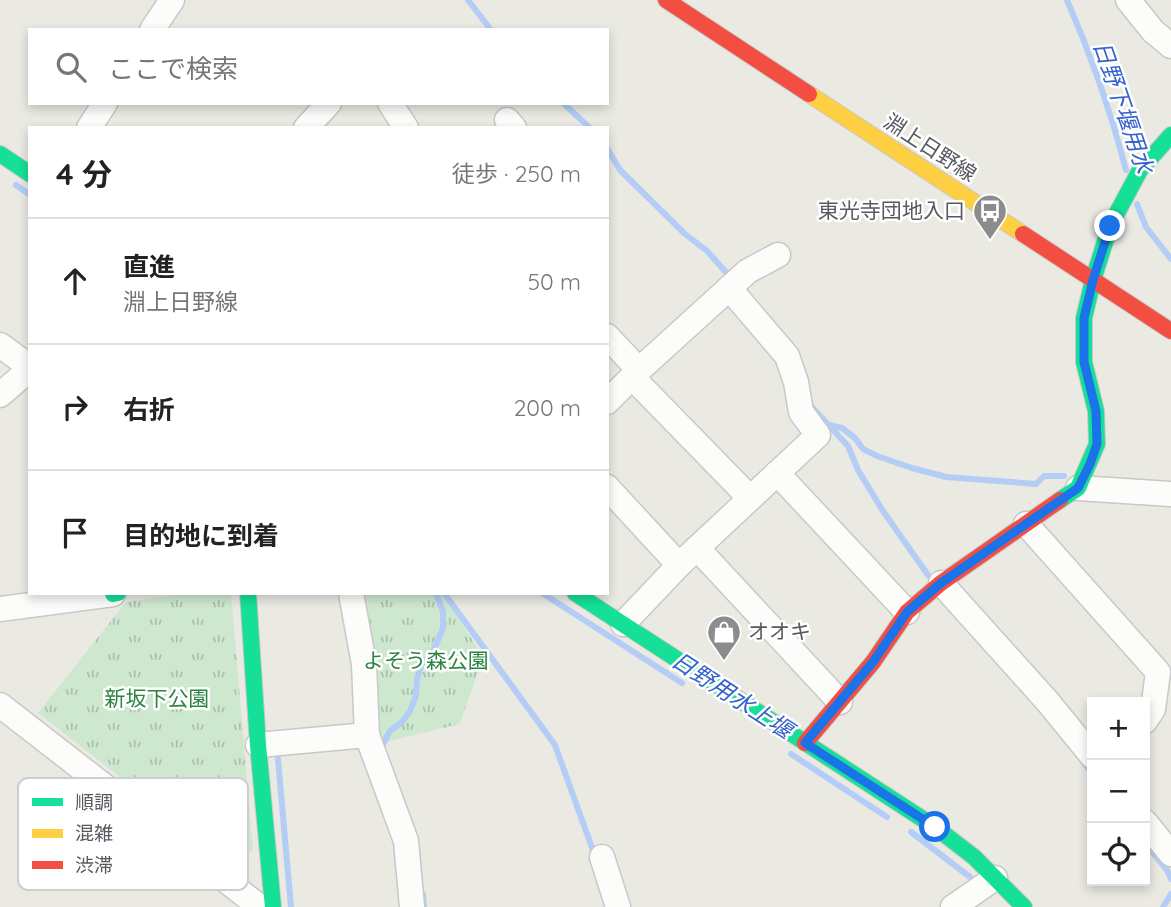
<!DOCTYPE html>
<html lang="ja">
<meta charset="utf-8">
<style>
:root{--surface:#fff;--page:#f6f6f6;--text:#222;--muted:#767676;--line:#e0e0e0}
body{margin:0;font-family:Quicksand,"Noto Sans JP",sans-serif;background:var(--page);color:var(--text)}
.controls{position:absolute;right:21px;bottom:21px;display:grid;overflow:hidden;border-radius:0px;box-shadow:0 4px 10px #0003}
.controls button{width:63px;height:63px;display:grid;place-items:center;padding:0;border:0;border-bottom:2px solid var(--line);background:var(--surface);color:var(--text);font:35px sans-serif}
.stop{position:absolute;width:21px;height:21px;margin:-16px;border:5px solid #1a73e8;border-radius:50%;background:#fff}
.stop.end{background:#1a73e8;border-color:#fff;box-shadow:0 2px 7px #0008}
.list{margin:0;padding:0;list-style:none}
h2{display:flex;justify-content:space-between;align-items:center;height:91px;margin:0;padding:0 28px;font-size:30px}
h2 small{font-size:23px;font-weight:400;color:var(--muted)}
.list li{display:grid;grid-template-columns:46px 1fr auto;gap:21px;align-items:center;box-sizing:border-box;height:126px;padding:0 28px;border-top:2px solid var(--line)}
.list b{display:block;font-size:26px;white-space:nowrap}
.list p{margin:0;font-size:23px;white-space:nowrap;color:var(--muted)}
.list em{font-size:23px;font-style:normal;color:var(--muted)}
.icon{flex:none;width:38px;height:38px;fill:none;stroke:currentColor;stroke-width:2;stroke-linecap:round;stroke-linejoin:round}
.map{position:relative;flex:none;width:1171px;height:907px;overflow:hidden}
.search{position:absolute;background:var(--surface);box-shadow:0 4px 10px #0003;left:28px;top:28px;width:581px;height:77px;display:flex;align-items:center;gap:18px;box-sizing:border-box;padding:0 24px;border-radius:0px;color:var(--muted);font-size:26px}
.panel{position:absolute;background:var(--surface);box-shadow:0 4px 10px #0003;left:28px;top:126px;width:581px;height:469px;border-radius:0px}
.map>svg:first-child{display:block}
.grass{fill:url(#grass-tufts)}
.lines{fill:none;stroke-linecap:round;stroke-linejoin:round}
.stream{stroke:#b3cdf6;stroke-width:6}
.street-casing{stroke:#c8c8c7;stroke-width:27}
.fast-casing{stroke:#c8c8c8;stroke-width:18}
.slow-casing{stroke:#c8c8c8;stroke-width:18}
.jam-casing{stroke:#c8c8c8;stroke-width:18}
.street{stroke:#fcfcfb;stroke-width:24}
.fast{stroke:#16e098;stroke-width:16}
.slow{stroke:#ffcf43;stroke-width:16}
.jam{stroke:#f24e42;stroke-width:16}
.route{stroke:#1a73e8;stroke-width:9}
.labels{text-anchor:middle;stroke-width:5;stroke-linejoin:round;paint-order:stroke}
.street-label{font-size:21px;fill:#585a61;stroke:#fff}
.poi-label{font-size:21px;fill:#585a61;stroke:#fff;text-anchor:end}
.park-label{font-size:21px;fill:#2d8441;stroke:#fff}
.water-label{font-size:23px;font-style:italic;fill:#3562cc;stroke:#fff}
.key{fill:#fff;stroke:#cdced0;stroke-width:2}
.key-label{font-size:19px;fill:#585a61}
</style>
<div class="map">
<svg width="1171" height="907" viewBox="0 0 1171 907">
<defs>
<pattern id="grass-tufts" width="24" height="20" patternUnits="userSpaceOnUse" patternTransform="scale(1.75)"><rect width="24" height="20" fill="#cee8d0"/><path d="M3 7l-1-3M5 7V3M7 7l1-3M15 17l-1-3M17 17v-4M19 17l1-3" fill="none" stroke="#aabfac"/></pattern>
</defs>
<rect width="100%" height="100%" fill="#eae9e2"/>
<!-- grass -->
<g class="grass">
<polygon points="189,593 231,593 253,851 229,862 38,713 126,602"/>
<polygon points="365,593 443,593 483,657 460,724 381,743 375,661"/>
</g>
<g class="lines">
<!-- stream -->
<g class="stream">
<polyline points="468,0 491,30"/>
<path d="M1067,0c24,55 44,112 59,170"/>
<polyline points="563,103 590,128"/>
<polyline points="607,148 620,170 685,234 707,251 731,278"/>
<polyline points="16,185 30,195"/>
<polyline points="1137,204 1146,227 1171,259"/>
<polyline points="811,406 848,446 858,470 883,511 928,575"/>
<polyline points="829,425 842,428 855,438 863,449 877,456 912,468 946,477 1036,484 1044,476 1064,476"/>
<polyline points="444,593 555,745 595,856"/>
<polyline points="542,593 682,683"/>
<polyline points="383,749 382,746 390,731 402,722 410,711 416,696 417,679 421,665 432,654 443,628 443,612 436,593"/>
<polyline points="791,754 887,817"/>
<polyline points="278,759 291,907"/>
<polyline points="1084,763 1092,774"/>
<polyline points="911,832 970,877"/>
<polyline points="1145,843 1167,870 1171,879"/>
<polyline points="423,894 424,907"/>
<polyline points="1163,907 1171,894"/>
</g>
<!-- street casing -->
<g class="street-casing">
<g id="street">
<polyline points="1128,0 1153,31 1171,46"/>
<polyline points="152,30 172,0"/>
<polyline points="390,103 406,128"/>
<polyline points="507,120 514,128"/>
<polyline points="89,128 105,103"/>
<polyline points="306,128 329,103"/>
<polyline points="607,336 639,370"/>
<polyline points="0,345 30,367"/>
<polyline points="632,377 750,498"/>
<polyline points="0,395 30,369"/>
<polyline points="607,402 639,370 748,271 778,255"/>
<polyline points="777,473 907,612"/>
<polyline points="607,487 679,565"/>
<polyline points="1078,488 1171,494"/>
<polyline points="1026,524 1158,672 1153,709 1145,721"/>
<polyline points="697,548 840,702"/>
<polyline points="941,583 1048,702 1092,756"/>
<polyline points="351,593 364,664 367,735 406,841 412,907"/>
<polyline points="0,609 113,594"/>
<polyline points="623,624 679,565 818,435 801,412 796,382 787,356 729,288"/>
<polyline points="0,705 260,907"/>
<polyline points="258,745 367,735"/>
<polyline points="1145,822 1171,854"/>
<polyline points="602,857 618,907"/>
<polyline points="953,907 995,878"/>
</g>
</g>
<!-- fast casing -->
<g class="fast-casing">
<g id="fast">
<polyline points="0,154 30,174"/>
<polyline points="1060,500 1078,488 1097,444 1096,411 1084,362 1084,318 1093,280 1110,226 1140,170 1171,135"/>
<polyline points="248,593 258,745 273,907"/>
<polyline points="575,593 935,827 974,857 1024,907"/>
<polyline points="113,594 118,593"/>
</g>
</g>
<!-- slow casing -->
<g class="slow-casing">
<polyline id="slow" points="809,94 1023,234"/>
</g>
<!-- jam casing -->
<g class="jam-casing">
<g id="jam">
<polyline points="666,0 809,94"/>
<polyline points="1023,234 1171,331"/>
<polyline points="805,743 873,662 907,612 941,583 1060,500"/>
</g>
</g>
<!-- street -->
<use href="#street" class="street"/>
<!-- fast -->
<use href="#fast" class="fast"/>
<!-- slow -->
<use href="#slow" class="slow"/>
<!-- jam -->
<use href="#jam" class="jam"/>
</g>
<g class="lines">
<!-- route -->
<polyline class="route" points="935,827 805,743 873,662 907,612 941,583 1078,488 1090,464 1097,444 1096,411 1084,362 1084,318 1093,280 1110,226"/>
</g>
<!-- icons -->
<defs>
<g id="bus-pin" transform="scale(1.75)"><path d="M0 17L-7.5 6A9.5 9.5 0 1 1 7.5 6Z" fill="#8b8c8e" stroke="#fff"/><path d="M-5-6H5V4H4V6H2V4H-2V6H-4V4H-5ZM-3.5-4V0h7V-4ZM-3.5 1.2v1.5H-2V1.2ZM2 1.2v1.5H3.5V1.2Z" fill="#fff"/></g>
<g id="shop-pin" transform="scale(1.75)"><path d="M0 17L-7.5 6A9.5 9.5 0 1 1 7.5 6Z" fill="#8b8c8e" stroke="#fff"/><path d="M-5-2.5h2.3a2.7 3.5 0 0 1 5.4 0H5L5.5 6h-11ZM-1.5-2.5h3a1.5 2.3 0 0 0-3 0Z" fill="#fff"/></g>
</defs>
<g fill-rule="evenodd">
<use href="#bus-pin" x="990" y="211"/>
<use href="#shop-pin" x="724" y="632"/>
</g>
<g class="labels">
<!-- street labels -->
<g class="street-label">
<text transform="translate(930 148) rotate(33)" y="7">淵上日野線</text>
</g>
<!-- poi labels -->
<g class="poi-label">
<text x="965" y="218">東光寺団地入口</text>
<text x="748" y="639" text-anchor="start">オオキ</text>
</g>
<!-- park labels -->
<g class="park-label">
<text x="426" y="668">よそう森公園</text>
<text x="157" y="706">新坂下公園</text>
</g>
<!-- water labels -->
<g class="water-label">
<text transform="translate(1123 107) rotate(71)" y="8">日野下堰用水</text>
<text transform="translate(732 695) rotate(33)" y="8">日野用水上堰</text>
</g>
</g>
<!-- legend -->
<rect x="18" y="778" width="230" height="112" rx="10" class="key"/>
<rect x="32" y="798" width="31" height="8" fill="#16e098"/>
<rect x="32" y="829" width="31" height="9" fill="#ffcf43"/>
<rect x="32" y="861" width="31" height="8" fill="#f24e42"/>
<g class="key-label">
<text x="75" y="809">順調</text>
<text x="75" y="840">混雑</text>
<text x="75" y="872">渋滞</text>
</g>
</svg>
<div class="controls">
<button>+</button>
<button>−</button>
<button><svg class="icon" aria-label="locate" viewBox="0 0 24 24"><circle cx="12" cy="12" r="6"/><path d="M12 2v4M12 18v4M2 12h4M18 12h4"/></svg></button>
</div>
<div class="stop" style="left:935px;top:827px"></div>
<div class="stop end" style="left:1110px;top:226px"></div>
<div class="search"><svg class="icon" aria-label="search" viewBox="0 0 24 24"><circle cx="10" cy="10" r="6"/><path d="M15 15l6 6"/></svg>ここで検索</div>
<section class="panel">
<h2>4 分<small>徒歩 · 250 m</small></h2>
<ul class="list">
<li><svg class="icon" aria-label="ahead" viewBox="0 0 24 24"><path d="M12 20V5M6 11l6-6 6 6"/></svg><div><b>直進</b><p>淵上日野線</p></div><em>50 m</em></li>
<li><svg class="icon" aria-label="right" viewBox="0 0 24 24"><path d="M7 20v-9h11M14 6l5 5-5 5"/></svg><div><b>右折</b></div><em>200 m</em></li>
<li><svg class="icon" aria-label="arrive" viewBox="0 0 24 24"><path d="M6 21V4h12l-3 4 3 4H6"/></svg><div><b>目的地に到着</b></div></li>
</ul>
</section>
</div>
